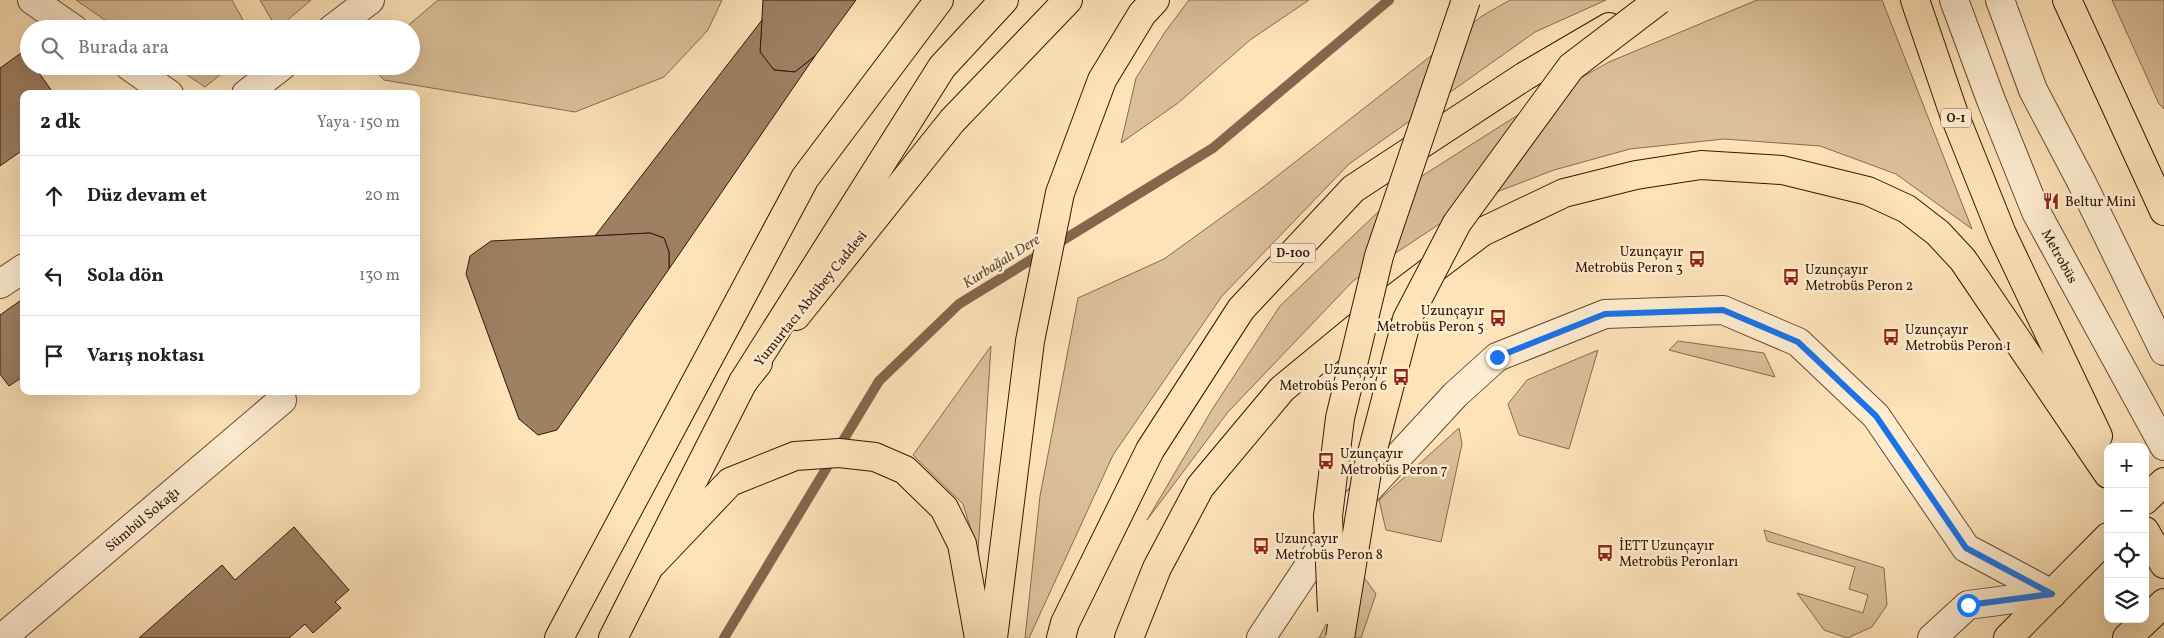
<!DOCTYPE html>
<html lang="tr">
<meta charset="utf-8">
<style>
:root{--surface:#fff;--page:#f2f2f2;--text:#202124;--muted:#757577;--line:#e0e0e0}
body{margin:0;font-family:Vollkorn,serif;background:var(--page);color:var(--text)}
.controls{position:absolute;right:15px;bottom:15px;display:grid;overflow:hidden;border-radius:10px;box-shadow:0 5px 20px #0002}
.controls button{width:45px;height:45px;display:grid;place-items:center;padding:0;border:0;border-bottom:1px solid var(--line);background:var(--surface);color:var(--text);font:25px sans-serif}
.stop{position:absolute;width:15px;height:15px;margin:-11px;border:4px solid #1a73e8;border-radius:50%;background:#fff}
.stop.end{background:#1a73e8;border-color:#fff;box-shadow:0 1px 5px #0008}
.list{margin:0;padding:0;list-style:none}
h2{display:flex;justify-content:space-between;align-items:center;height:65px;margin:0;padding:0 20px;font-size:21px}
h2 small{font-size:16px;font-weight:400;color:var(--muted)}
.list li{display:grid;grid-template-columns:32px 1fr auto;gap:15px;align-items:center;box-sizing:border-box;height:80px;padding:0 20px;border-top:1px solid var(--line)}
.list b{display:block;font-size:19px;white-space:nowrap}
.list em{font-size:16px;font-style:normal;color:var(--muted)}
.icon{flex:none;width:28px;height:28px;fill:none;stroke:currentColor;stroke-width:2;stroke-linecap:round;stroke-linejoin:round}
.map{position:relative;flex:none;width:2164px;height:638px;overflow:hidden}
.search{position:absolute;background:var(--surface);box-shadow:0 5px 20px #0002;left:20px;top:20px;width:400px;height:55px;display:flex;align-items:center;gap:12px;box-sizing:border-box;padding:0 18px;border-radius:28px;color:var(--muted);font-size:19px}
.panel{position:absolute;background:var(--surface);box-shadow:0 5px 20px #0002;left:20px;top:90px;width:400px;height:305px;border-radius:10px}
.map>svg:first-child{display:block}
.green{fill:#dcc09a;stroke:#896a50}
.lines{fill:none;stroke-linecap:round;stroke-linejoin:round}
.stream{stroke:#85664c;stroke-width:10}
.building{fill:#9e8063;stroke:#361406}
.minor-casing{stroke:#684832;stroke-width:30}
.major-casing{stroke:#361406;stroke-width:30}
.highway-casing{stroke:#361406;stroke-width:30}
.minor{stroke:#feedd1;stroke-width:28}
.major{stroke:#fee3b8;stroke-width:28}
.highway{stroke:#fee3b8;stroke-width:28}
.highway-bridge-casing{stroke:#361406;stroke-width:30;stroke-linecap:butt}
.highway-bridge{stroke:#fee3b8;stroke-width:28}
.route{stroke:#1a73e8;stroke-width:6}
.labels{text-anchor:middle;stroke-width:5;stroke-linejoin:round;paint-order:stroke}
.shield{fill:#feedd1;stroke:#725543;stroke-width:1}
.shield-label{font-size:12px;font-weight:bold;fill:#361406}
.poi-label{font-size:14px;fill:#361406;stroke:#feedd1;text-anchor:start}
.street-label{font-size:14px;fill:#361406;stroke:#feedd1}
.water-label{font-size:15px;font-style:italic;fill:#6b4b35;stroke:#feedd1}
</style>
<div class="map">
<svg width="2164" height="638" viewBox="0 0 2164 638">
<rect width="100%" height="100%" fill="#fee3b8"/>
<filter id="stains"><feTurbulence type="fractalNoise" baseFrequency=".004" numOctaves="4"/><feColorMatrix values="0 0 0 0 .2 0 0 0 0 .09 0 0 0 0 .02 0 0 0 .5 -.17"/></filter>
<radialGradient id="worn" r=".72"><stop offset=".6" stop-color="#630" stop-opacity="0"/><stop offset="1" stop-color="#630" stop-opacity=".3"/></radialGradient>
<!-- green -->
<g class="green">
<polygon points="76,0 232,0 248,29 118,29"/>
<polygon points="260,0 311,0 277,29"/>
<polygon points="438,0 722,0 708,30 664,77 575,112 384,80 371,66 411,66 411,29 404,29"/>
<polygon points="1189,0 1309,0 1250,40 1178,103 1121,143 1136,78 1165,32"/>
<polygon points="1510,0 1606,0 1535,32 1349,164 1222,296 1113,455 1029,638 1025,638 1040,496 1078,298 1164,259 1258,191 1482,16"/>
<polygon points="1757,0 1882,0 1972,229 1896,174 1820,146 1724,139 1630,149 1554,170 1476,200 1353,281 1228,412 1147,520 1213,408 1280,306 1403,188 1543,99 1609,62"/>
<polygon points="2112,0 2164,0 2164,109 2159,104"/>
<polygon points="174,66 231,66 205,87"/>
<polygon points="1678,341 1764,353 1775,377 1669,350"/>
<polygon points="991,346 978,552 963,504 913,455"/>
<polygon points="1598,350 1569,449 1519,435 1508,404 1527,380"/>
<polygon points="1459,428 1462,444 1441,542 1386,530 1379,500"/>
<polygon points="1764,530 1884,568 1887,605 1872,627 1847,638 1824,630 1797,593 1863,613 1868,595 1849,589 1855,567 1767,541"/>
<polygon points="1356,566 1376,594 1361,638 1319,638"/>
</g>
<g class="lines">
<!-- stream -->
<polyline class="stream" points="724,638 879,381 959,304 1213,148 1389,0"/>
</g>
<!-- building -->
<g class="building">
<polygon points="763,0 856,0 815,56 795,72 774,70 760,52"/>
<polygon points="762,20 760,52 774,70 795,72 815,56 669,269 669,252 664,238 650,233 595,236"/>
<polygon points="24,51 29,58 29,66 34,66 54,94 24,94 24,149 0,166 0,68"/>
<polygon points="650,233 664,238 669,252 669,269 557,430 538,435 519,419 466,274 470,256 491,241"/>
<polygon points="24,298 24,376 9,386 0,374 0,315"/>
<polygon points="294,527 349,590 335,602 341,608 313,633 305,624 289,638 139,638 222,565 235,580"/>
</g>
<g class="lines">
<!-- minor casing -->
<g class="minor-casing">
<g id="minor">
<polyline points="32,0 74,29"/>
<polyline points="1954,0 1991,100 2036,212 2164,446"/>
<polyline points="2000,0 2033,90 2082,183 2164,351"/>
<polyline points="332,29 370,0"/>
<polyline points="129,66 169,94"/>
<polyline points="246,94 282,66"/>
<polyline points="0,284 24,268"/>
<polyline points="2,638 282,400"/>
<polyline points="1261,638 1338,522 1455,395 1497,357 1605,314 1723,310 1798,342 1876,416 1966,548 2052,594"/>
<polyline points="1932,638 1968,605 2052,594"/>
</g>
</g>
<!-- major casing -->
<g class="major-casing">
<g id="major">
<polyline points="796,316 952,121 1068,0"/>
<polyline points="559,638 805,178 939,0"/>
<polyline points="613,638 743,382 758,363"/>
</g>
</g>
<!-- highway casing -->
<g class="highway-casing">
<g id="highway">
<polyline points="1915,0 1954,114 2002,234 2098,436"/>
<polyline points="2067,0 2164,211"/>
<polyline points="743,382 942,67 1004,0"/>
<polyline points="2145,500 2164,482"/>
<polyline points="2145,531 2164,564"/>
<polyline points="653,563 730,482 795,456 839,453 875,457 905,470 944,508 962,544 979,638"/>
<polyline points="993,638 1030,341 1060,193 1102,80 1142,14 1155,0"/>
<polyline points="1061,638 1065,623 1150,450 1241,309 1353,189 1525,76 1609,27"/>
<polyline points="1129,638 1157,568 1200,487 1282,389 1367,319 1482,232 1564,193 1636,175 1701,165 1782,170 1868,191 1907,209 1938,233 1963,260 2108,474"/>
<polyline points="2008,638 2108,537"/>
<polyline points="2127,638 2164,603"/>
</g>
</g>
<!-- minor -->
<use href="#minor" class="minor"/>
<!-- major -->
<use href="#major" class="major"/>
<!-- highway -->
<use href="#highway" class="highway"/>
<!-- highway-bridge casing -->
<g class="highway-bridge-casing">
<g id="highway-bridge">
<polyline points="1332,611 1328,516 1340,418 1379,256 1466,0"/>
<polyline points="1340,638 1367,472 1407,319 1457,223 1571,67 1659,0"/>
</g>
</g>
<!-- highway-bridge -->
<use href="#highway-bridge" class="highway-bridge"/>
</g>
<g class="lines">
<!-- route -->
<polyline class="route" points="1497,357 1605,314 1723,310 1798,342 1876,416 1966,548 2052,594 1968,605"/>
</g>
<!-- icons -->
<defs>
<g id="restaurant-bare" transform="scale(1.35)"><path d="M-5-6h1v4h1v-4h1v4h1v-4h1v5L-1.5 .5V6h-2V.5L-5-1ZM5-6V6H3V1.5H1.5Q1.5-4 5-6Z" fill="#8f2418" stroke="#feedd1" stroke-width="2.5" paint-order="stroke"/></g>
<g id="bus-bare" transform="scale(1.35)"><path d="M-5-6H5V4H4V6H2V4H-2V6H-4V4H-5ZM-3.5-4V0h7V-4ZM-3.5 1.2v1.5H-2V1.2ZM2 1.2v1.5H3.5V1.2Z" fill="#8f2418" stroke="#feedd1" stroke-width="2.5" paint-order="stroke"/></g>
</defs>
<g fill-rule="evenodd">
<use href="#restaurant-bare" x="2051" y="201"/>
<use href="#bus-bare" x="1697" y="259"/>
<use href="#bus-bare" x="1791" y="277"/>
<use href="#bus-bare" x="1498" y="318"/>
<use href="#bus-bare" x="1891" y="337"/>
<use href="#bus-bare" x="1401" y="377"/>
<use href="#bus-bare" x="1326" y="461"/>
<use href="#bus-bare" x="1261" y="546"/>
<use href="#bus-bare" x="1605" y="553"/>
</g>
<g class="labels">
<!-- shield labels -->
<g class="shield">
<rect x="1941" y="108.5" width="30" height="19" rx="4"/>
<rect x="1270.5" y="243.5" width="45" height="19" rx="4"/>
</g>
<g class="shield-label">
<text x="1956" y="122">O-1</text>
<text x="1293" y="257">D-100</text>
</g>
<!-- poi labels -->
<g class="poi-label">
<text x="2065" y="206">Beltur Mini</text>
<text x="1683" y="256" text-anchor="end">Uzunçayır<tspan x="1683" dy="16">Metrobüs Peron 3</tspan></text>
<text x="1805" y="274">Uzunçayır<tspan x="1805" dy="16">Metrobüs Peron 2</tspan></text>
<text x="1484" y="315" text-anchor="end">Uzunçayır<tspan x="1484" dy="16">Metrobüs Peron 5</tspan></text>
<text x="1905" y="334">Uzunçayır<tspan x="1905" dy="16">Metrobüs Peron 1</tspan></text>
<text x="1387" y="374" text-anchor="end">Uzunçayır<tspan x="1387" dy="16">Metrobüs Peron 6</tspan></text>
<text x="1340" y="458">Uzunçayır<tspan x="1340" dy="16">Metrobüs Peron 7</tspan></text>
<text x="1275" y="543">Uzunçayır<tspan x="1275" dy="16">Metrobüs Peron 8</tspan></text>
<text x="1619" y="550">İETT Uzunçayır<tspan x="1619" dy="16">Metrobüs Peronları</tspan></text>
</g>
<!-- street labels -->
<g class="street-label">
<text transform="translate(2060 256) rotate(61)" y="5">Metrobüs</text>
<text transform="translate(810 298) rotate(-51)" y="5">Yumurtacı Abdibey Caddesi</text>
<text transform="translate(142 519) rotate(-40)" y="5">Sümbül Sokağı</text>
</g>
<!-- water labels -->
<g class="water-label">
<text transform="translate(1001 261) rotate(-32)" y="5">Kurbağalı Dere</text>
</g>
</g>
<rect width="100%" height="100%" filter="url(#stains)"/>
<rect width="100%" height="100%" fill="url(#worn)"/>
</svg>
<div class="controls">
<button>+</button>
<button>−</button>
<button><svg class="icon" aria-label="locate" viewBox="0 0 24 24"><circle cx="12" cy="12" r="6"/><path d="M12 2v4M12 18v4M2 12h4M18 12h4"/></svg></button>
<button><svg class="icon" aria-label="layers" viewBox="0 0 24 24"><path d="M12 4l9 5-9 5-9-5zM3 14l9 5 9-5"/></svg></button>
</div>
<div class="stop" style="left:1968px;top:605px"></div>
<div class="stop end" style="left:1497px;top:357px"></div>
<div class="search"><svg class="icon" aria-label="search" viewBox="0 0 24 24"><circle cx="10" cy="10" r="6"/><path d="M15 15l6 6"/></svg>Burada ara</div>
<section class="panel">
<h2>2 dk<small>Yaya · 150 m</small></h2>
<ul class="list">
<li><svg class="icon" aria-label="ahead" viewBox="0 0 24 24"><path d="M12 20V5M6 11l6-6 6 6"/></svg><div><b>Düz devam et</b></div><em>20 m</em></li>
<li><svg class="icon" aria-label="left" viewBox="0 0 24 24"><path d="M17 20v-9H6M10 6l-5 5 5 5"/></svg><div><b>Sola dön</b></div><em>130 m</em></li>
<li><svg class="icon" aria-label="arrive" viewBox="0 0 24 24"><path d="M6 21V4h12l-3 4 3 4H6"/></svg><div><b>Varış noktası</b></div></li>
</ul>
</section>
</div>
